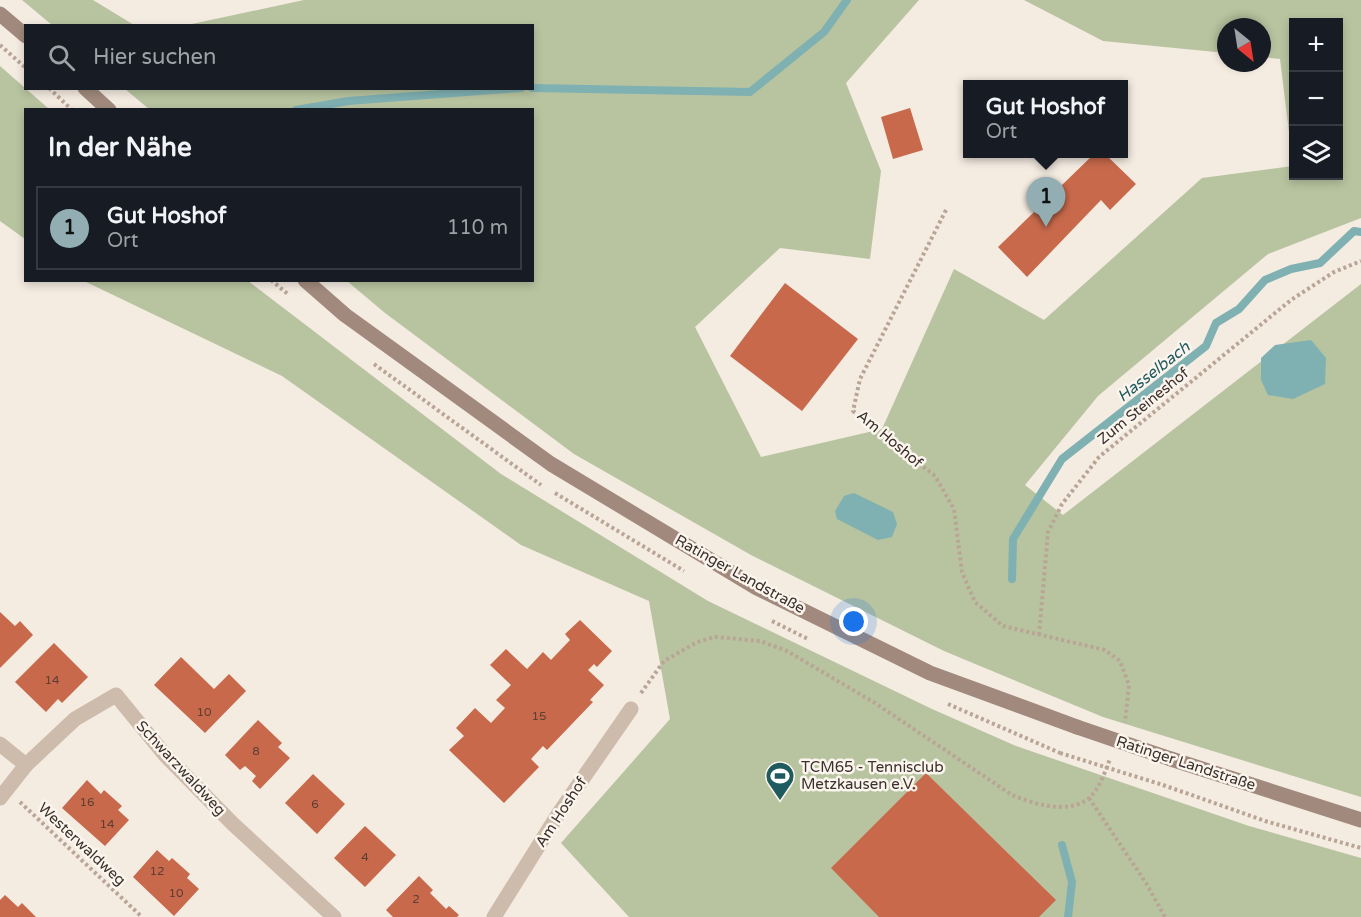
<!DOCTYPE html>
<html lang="de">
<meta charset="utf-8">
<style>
:root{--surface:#171b24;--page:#242831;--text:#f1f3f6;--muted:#9ea1a6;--line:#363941;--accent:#92aeb2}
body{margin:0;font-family:"Varela Round",sans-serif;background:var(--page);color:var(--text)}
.controls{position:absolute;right:18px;top:18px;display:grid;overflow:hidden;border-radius:0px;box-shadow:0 3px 9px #0003}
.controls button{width:54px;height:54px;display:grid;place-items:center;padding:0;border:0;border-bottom:2px solid var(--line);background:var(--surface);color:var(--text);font:30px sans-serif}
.compass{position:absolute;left:1217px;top:18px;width:54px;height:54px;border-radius:50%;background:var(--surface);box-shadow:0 3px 9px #0003;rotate:150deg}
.you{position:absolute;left:854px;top:622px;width:21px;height:21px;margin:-15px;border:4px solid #fff;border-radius:50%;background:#1a73e8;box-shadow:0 0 0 9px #1a73e833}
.badge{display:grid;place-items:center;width:39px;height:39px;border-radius:50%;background:var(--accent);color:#111;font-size:20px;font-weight:700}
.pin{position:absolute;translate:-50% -50px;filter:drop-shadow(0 2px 3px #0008)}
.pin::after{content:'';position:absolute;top:32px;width:21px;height:18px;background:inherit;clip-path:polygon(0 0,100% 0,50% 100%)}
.popup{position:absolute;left:963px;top:80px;width:165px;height:78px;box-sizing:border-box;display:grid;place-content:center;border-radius:0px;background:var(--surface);filter:drop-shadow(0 2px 4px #0005);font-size:20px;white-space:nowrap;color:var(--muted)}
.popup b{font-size:22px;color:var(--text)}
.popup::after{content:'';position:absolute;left:50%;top:100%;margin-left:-12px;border:12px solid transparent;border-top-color:var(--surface)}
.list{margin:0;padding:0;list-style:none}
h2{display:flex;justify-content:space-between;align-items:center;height:78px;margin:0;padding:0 24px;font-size:26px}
h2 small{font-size:20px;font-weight:400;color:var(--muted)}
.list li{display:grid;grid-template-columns:39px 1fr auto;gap:18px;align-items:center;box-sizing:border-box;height:84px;margin:0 12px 12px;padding:0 12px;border:2px solid var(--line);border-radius:0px}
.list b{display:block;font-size:22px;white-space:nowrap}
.list p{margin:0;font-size:20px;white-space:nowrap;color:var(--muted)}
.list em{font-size:20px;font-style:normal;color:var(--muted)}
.icon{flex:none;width:33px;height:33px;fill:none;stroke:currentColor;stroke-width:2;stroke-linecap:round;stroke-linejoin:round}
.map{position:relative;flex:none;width:1361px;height:917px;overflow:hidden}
.search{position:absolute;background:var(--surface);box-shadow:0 3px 9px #0003;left:24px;top:24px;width:510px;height:66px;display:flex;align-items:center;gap:15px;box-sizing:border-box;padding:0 21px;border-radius:0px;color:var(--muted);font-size:22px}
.panel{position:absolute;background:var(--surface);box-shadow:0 3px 9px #0003;left:24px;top:108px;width:510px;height:174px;border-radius:0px}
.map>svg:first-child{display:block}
.green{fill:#b8c4a0}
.water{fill:#7fb0b2}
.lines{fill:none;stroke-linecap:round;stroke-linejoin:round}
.stream{stroke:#7fb0b2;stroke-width:8}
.building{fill:#c8694b}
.path{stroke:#b9a596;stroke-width:4;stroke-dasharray:3 3;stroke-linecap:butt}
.minor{stroke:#cdbbac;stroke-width:15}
.secondary{stroke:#a18a7d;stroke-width:15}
.path-bridge{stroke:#b9a596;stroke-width:4;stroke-dasharray:3 3;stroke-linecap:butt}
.secondary-bridge{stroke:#a18a7d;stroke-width:15}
.labels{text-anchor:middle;stroke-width:5;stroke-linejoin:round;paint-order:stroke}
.number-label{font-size:12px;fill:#5e3e33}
.street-label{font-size:15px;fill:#3b302b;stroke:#fbf5ee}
.poi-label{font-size:15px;fill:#3b302b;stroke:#fbf5ee;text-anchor:start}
.water-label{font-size:16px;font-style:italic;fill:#1f5a5e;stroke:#fbf5ee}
</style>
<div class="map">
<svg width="1361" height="917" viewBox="0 0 1361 917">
<rect width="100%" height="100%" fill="#f4ebe1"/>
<!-- green -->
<g class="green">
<polygon points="22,0 93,0 134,25 52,25"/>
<polygon points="304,0 919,0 846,83 881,171 870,259 780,248 695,327 761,457 882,429 954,269 1044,320 1202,178 1293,166 1294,176 1338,176 1338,22 1294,22 1293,164 1280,59 1262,57 1262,27 1226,27 1226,53 1103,41 1024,0 1361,0 1361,218 1268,254 1098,396 1025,485 1063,515 1361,284 1361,797 1103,717 944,651 751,555 574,454 385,313 347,281 532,280 532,110 149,109 125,89 532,88 532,26 187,25"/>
<polygon points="0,66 49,109 26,110 25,239 0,221"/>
<polygon points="84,281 248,281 501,474 708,601 932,709 1016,746 1249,826 1361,858 1361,917 629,917 561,843 670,719 649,601 521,545 282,376"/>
</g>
<!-- water -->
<g class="water">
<polygon points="1311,340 1326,358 1325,384 1293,399 1268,395 1261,380 1261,358 1275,345"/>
<polygon points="854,493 893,512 897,524 892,537 878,540 837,519 835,511 844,496"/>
</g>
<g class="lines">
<!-- stream -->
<g class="stream">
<polyline points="532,88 750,92 824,32 847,0"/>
<polyline points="296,110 348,101 521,88"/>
<polyline points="1012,579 1013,539 1062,459 1206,346 1216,323 1239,309 1265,280 1291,269 1320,263 1354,231 1361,232"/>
<polyline points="1062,845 1072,882 1068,917"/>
</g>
</g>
<!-- building -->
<g class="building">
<polygon points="910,108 923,150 893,159 881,117"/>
<polygon points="1094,154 1105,154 1136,184 1110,210 1101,200 1027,277 998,247"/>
<polygon points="785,283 858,339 802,411 730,356"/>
<polygon points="0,612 15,626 20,621 33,635 0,668"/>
<polygon points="580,620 612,651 597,667 594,664 588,670 604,685 590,700 593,702 547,750 543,746 531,759 539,767 504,803 449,750 464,736 456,728 475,708 491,723 505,708 496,700 511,685 490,665 506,649 527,669 543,652 551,660 570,640 565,634"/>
<polygon points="54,643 88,677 62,703 58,699 46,712 15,682"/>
<polygon points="181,657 214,689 229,674 246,691 205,733 154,685"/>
<polygon points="258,720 282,743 278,747 290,758 260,789 252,781 256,776 245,766 240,770 225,755"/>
<polygon points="926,773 1056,900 1039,917 879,917 831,868"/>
<polygon points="313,774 345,804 317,834 285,803"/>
<polygon points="87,780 101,794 104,790 122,806 118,810 129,820 105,846 62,808"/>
<polygon points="365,826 396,855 365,887 334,858"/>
<polygon points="157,850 169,861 172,858 190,874 187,878 199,889 174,916 133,877"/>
<polygon points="419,876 433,890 430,893 446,909 449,906 459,915 457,917 393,917 386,910"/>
<polygon points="5,895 18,907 22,903 36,917 0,917 0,900"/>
</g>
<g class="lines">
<!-- path -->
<g class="path">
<polyline points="0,45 26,68"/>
<polyline points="49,88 72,110"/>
<polyline points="946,210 860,379 853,411 935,476 954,509 962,572 975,602 1003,626 1105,650 1120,661 1129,685 1125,722"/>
<polyline points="271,280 289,295"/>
<polyline points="374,364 541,485"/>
<polyline points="555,493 684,571"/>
<polyline points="772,621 808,639"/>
<polyline points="1039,635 1048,532 1062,504 1099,457 1291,300 1334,272 1361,261"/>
<path d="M641,693l23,-32 33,-19 18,-5 45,4 27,10 88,52 137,92c24,10 66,23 84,-5 6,-9 10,-21 14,-31"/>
<polyline points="948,704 1060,753"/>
<polyline points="1163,785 1265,821 1361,848"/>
<polyline points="1089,798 1146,883 1165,917"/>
<polyline points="20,802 142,917"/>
</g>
<!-- minor -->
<g class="minor">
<polyline points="0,744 26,765 0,798"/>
<polyline points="26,765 75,719 116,695 165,755 233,824 334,917"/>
<polyline points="494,917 559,813 631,709"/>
</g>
<!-- secondary -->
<g class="secondary">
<polyline points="0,14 26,36"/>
<polyline points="85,88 109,110"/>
<polyline points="305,280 345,315 551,464 757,588 930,673 1077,727"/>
<polyline points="1171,759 1361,820"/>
</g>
<!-- path-bridge -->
<polyline class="path-bridge" points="1060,753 1163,785"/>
<!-- secondary-bridge -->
<polyline class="secondary-bridge" points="1077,727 1171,759"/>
</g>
<!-- icons -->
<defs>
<g id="stadium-pin" transform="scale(1.5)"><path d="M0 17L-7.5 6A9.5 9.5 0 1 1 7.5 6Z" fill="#1f5a5e" stroke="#fbf5ee"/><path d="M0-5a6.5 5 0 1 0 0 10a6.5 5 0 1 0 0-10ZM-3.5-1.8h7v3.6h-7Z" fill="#fff"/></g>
</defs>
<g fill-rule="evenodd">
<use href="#stadium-pin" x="780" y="776"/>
</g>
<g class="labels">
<!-- number labels -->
<g class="number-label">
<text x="52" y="684">14</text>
<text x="204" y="716">10</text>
<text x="539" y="720">15</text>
<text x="256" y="755">8</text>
<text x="87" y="806">16</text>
<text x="315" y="808">6</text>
<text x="107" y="828">14</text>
<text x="365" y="861">4</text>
<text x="157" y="875">12</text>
<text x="176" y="897">10</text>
<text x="416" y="903">2</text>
</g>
<!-- street labels -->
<g class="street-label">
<text transform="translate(1143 406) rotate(-39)" y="5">Zum Steineshof</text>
<text transform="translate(890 439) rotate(40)" y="5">Am Hoshof</text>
<text transform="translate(740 574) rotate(29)" y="5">Ratinger Landstraße</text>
<text transform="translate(1186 763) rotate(18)" y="5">Ratinger Landstraße</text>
<text transform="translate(181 768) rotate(47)" y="5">Schwarzwaldweg</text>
<text transform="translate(561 812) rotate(-57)" y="5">Am Hoshof</text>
<text transform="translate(82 844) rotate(43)" y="5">Westerwaldweg</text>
</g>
<!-- poi labels -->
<g class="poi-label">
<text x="801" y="772">TCM65 - Tennisclub<tspan x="801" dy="17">Metzkausen e.V.</tspan></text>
</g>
<!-- water labels -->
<g class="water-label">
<text transform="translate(1153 371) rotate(-38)" y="6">Hasselbach</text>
</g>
</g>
</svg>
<div class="controls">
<button>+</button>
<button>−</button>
<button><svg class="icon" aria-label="layers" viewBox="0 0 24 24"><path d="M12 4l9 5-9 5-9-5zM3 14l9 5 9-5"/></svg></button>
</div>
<svg class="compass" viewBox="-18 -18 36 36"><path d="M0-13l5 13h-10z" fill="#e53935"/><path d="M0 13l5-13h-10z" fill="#9ea1a6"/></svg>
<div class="you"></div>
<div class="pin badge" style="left:1046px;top:227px">1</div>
<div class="popup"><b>Gut Hoshof</b>Ort</div>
<div class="search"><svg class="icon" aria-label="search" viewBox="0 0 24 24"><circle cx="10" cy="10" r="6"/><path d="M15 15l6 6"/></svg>Hier suchen</div>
<section class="panel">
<h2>In der Nähe<small></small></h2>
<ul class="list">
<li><span class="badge">1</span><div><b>Gut Hoshof</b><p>Ort</p></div><em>110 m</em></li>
</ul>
</section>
</div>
